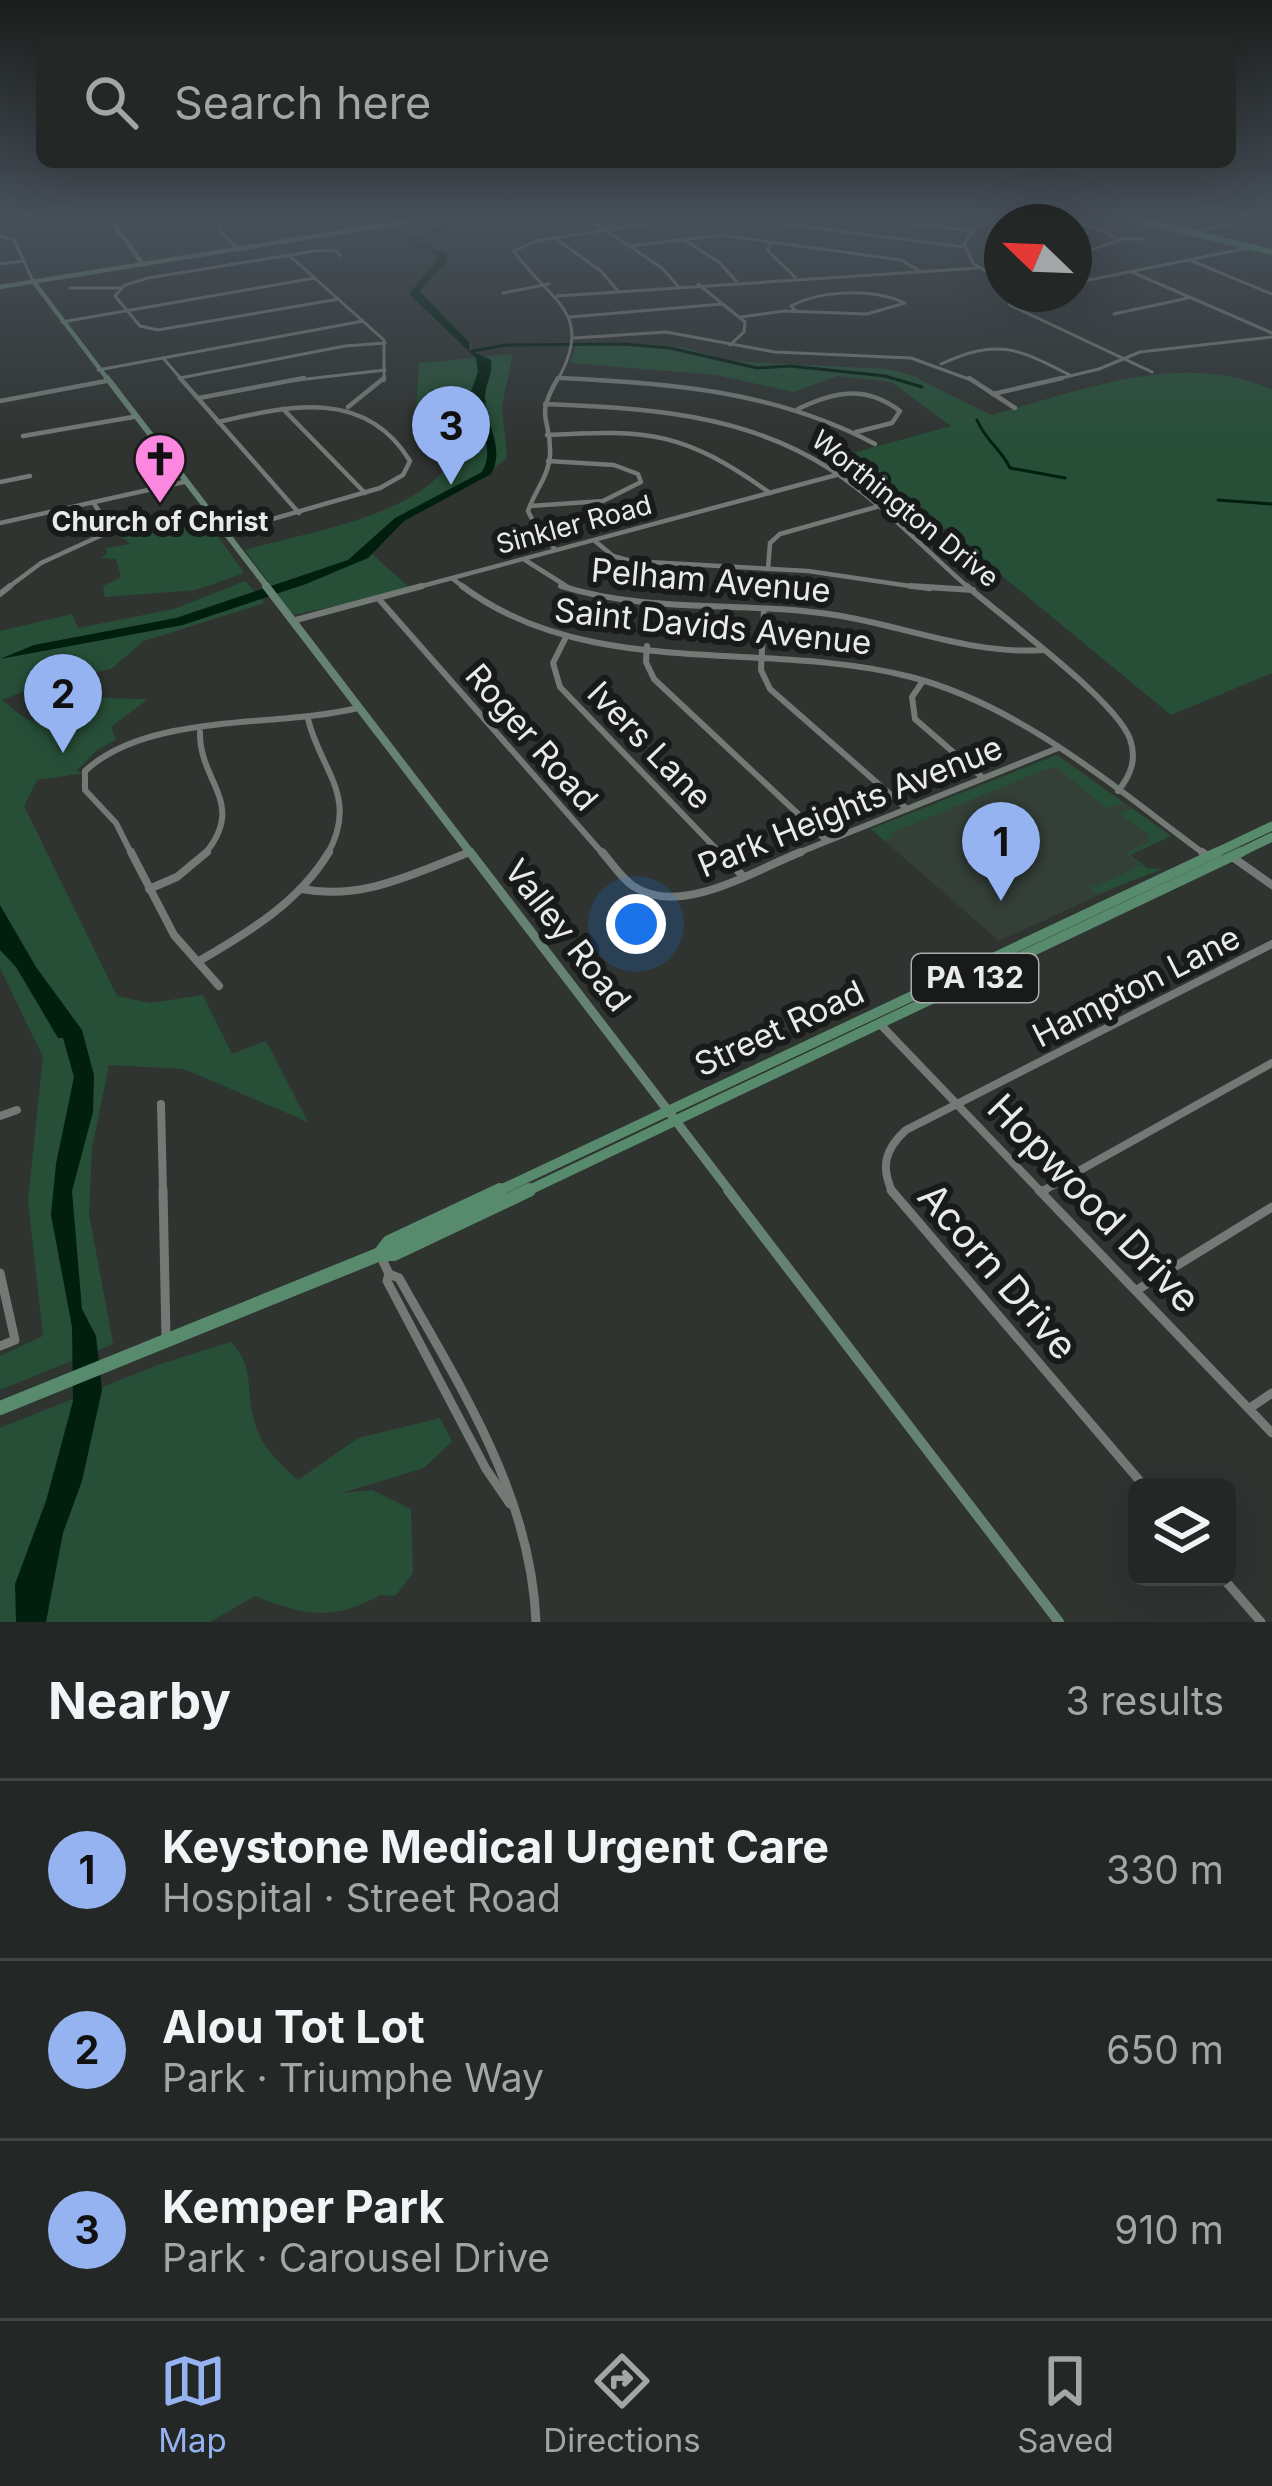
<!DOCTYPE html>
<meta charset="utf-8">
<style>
:root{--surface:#232725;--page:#2b2f2d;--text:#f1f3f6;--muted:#a3a5a7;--line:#404442;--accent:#95b2f1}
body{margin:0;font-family:Inter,sans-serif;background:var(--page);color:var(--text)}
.controls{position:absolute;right:36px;bottom:36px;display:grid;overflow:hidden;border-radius:18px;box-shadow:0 12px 48px #0002}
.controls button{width:108px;height:108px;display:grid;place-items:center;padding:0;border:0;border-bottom:3px solid var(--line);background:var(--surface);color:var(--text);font:60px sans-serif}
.compass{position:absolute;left:984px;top:204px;width:108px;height:108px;border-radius:50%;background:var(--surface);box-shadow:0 12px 48px #0002;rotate:293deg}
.you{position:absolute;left:636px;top:924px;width:42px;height:42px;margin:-30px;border:9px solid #fff;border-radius:50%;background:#1a73e8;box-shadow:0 0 0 18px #1a73e833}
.badge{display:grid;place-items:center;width:78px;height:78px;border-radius:50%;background:var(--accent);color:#111;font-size:39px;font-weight:700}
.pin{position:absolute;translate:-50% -99px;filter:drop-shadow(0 3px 6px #0008)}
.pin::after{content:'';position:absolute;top:63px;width:42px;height:36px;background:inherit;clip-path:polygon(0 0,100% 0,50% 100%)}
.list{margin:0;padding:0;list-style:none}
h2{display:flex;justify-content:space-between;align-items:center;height:156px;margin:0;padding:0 48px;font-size:51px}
h2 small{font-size:39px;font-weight:400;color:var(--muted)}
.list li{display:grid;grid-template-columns:78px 1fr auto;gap:36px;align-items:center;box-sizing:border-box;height:180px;padding:0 48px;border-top:3px solid var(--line)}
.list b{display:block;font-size:45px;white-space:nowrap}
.list p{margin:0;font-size:39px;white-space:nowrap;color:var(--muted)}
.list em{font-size:39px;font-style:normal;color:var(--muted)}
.icon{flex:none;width:66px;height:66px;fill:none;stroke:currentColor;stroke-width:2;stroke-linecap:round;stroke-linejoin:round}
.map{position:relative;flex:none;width:1272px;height:1622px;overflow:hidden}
.search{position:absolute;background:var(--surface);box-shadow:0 12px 48px #0002;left:36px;right:36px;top:36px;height:132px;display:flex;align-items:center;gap:30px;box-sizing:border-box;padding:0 42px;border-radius:18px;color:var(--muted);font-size:45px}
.sheet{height:696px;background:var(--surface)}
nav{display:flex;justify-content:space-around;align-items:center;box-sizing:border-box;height:168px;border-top:3px solid var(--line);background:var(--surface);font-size:33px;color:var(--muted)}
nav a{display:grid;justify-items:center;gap:6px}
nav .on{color:var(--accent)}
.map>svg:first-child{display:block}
.built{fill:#343f38}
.green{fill:#274f38}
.water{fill:#011f0f}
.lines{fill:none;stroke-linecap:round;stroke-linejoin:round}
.stream{stroke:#011f0f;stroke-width:3}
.street-far4{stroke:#737975;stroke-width:3}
.street-far3{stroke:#737975;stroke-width:4.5}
.street-far2{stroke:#737975;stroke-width:6}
.street-far1{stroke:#737975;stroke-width:8}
.street{stroke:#737975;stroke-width:9}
.secondary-far4{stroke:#668272;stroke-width:4.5}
.secondary-far3{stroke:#668272;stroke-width:6}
.secondary-far2{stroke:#668272;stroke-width:8}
.secondary-far1{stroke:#668272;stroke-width:9}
.secondary{stroke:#668272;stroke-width:10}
.primary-far2{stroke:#588b6e;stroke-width:9}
.primary-far1{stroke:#588b6e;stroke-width:10}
.primary{stroke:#588b6e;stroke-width:14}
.highway{stroke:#46976a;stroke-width:6}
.labels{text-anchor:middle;stroke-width:12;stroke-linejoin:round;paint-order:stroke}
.far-street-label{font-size:27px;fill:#e8ebe9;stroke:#191b1a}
.far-poi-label{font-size:27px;font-weight:bold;fill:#e8ebe9;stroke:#191b1a}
.shield{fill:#191b1a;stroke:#aaadab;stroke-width:3}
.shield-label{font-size:30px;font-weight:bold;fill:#e8ebe9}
.street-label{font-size:33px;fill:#e8ebe9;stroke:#191b1a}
.near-street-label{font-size:39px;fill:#e8ebe9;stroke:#191b1a}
</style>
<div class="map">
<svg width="1272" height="1622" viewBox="0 0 1272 1622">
<rect width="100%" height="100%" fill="#2f3431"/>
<!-- built -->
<polygon class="built" points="1058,755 1171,836 1130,855 1151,871 999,941 871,829"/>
<!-- green -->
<g class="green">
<path d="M576,345l106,2 47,14 158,8 24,6 80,40c92,-25 189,-65 281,-26v284l-101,42 -318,-262 98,-27 -60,-44 -54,-6 -43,16 -78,-17 -146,-12z"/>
<path d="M513,354l-11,52 5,52 -35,26 -73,39 -27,31 40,36 -119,25 -48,-65c58,-17 174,-34 205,-89l-34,-49 3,-49z"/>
<polygon points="177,520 183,528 209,524 244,573 196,590 105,597 103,586 121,577 116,559 101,558 107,554 106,548 131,544 118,535 136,523 151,531 163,531 161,523"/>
<path d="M245,581l20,22 -121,38 -33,28 -66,14 -43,17c47,41 36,14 76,1 20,-6 50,-1 70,-2l-37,28 5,13 -19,10 -21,21 9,2 -48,7 -13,26 93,190 33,7 53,-8 29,59 34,-13 42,81 -124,-53 -75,-4 -17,83 -3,66 24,130 -113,46v-34l43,-20 -15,-135 15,-144 -43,-89v-337l72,-17 6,14 96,-19z"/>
<polygon points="1056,755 1124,803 1106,808 1059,769 1049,768 891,833 894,837 884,841 871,829"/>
<polygon points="1133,809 1171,836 1130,855 1147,868 1162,869 1098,894 1088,885 1097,886 1141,865 1125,853 1149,842 1149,835 1119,813"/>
<path d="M231,1342c23,24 15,44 22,74 6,29 24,45 45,64l60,-42 82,-20 12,23 -28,27 -82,25 30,-3 39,19 2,64 -18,23 -15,-1c-47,27 -76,20 -125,1l-45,26h-210v-194l160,-64z"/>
</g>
<!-- water -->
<g class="water">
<path d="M460,216h15l-58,25 31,14 -1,7 -28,29 50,51v8l22,10c2,16 -6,23 -6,38 0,26 21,50 6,76l-87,47 -36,37 -62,26 -123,41 -183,34 34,-14 142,-27 172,-58 47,-42 87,-46c15,-26 -6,-49 -13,-75l9,-25 -2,-14 -67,-64 29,-35 -7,-10 -20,-3 -3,-5z"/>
<polygon points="0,905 36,967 82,1030 94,1075 93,1112 72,1191 82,1309 96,1336 102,1390 82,1481 63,1533 46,1622 16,1622 15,1584 46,1501 73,1401 72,1327 51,1215 56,1164 74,1077 63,1038 58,1038 16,967 0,950"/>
</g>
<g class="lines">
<!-- stream -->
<g class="stream">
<polyline points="473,351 506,345 623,344 670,348 757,368 790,366 885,376 922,387"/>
<path d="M977,420c10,23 23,27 33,48l55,10"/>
<polyline points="1218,500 1272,504"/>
</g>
<!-- street-far4 -->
<g class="street-far4">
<polyline points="220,216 220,231 238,249"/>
<polyline points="722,216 964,247"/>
<polyline points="854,216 972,231"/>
<polyline points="1001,216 974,229 964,244 973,263 1002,282"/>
<polyline points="1048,216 1073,222"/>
<polyline points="593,222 662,268 678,286"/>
<polyline points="1074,222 1105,231 1118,241 1074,255"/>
<polyline points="1196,233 1263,216"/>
<polyline points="0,236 14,240 33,281"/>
<polyline points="683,239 720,263 736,281"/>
<polyline points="1117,239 1143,239"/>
<polyline points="557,240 601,271 618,291"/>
<polyline points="772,242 767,250 795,277"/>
<polyline points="630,246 721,235 901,260 920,271"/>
<polyline points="290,256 384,340 384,381"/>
<polyline points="1192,261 1272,294"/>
<polyline points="0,264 24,261"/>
<polyline points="1132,272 1272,333"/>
<polyline points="1074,283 1253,247"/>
<polyline points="698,284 745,322 744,332 730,345"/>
<polyline points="70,288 120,288"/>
<polyline points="503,293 549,284"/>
<polyline points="1018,294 1009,298 1010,305 1152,372"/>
<polyline points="557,296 978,268"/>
<polyline points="339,299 158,330 140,326 115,296 125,285 148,278 315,251 335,250 341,256"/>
<polyline points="1114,314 1188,298"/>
<polyline points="570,317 722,304"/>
<path d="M741,317l43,-6 83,3 38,-11c-32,-15 -83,-13 -114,3l4,4"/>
<polyline points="62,322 315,278"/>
<polyline points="574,338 666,332 775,352 911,358 974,381"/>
<polyline points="163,358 183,381"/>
<path d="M941,364c57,-26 76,-16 129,11"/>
<polyline points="98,370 363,321"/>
<polyline points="180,378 345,346 385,343"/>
<polyline points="560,378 616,381"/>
<polyline points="289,381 385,370"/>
<path d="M557,381c40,-70 -9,-80 -43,-130l21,-10 160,-25"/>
<polyline points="1049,381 1099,369 1140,352 1272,337"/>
</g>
<!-- street-far3 -->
<g class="street-far3">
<polyline points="180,378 299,513"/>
<path d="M560,378c111,5 215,13 315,66"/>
<polyline points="969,378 1015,408"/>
<polyline points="993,394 1062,378"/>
<polyline points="199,398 304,378"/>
<polyline points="0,401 106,381"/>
<path d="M545,404c99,4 199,9 285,65 50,32 95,81 140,120"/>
<polyline points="348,407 384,378"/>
<polyline points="283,409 365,493"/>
<path d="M798,409c37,-18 68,-24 102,2l-8,12 -36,9"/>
<path d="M218,422c70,-16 147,-35 192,39l-7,14 -23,13 -156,45"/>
<path d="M547,435c104,-6 137,-3 223,58"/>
<polyline points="23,436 133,417"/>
<polyline points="0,482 30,476"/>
<polyline points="530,506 603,501 641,482 638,474 614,465 548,461"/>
<polyline points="0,523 184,482"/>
<polyline points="595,541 613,556 631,561 808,571 930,589"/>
<path d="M555,549l-16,-16 -11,-22c6,-19 21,-35 22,-56 2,-39 -17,-34 8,-77"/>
<polyline points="525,560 571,589"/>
<polyline points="768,569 770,543 780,534 876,507"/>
<polyline points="453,579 466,589"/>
<polyline points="6,589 41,563 102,535 106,522 93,502"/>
<polyline points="411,589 866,467"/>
</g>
<!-- street-far2 -->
<g class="street-far2">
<path d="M462,586c127,96 303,53 449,91 111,29 204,111 295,178"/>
<path d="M561,586c89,28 184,15 274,29 70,11 137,40 208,35"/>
<polyline points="910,586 973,590"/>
<path d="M967,586c36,32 149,114 163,153 7,20 1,36 -12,52"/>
<polyline points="0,594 10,586"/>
<polyline points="378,598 604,855"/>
<polyline points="764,609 761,670 770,689 907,809"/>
<polyline points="292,621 422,586"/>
<polyline points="565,639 553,663 560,687 722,855"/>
<polyline points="647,646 646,662 654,679 827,841"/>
<polyline points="923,681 912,697 915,719 983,778"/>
<path d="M308,719c12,51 52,78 19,136"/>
<path d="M200,732c-1,51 48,71 4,123"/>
<path d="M132,855l-16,-32 -31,-33v-19c64,-59 190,-43 273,-63"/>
<polyline points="463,855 470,852"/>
<polyline points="793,855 1058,748"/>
</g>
<!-- street-far1 -->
<g class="street-far1">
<polyline points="131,852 174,935 219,986"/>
<path d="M602,852c9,10 19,26 31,34 48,32 121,-16 168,-34"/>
<polyline points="719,852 742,875"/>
<polyline points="1202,852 1209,857"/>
<polyline points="1231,856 1272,885"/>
<polyline points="149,889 177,877 207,852"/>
<path d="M302,889c60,12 113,-16 168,-37"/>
<path d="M199,961c50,-29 100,-59 130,-109"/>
<polyline points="880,1024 1042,1193"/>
<polyline points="161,1104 163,1193"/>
<polyline points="0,1116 17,1110"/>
<polyline points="1041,1192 1272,1063"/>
<path d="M893,1193c-13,-26 -8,-44 13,-63l366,-186"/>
</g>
<!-- street -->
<g class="street">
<polyline points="163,1190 166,1338"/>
<polyline points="891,1190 1145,1487"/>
<polyline points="1039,1190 1272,1433"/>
<polyline points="1041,1192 1045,1190"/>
<polyline points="381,1257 389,1274 387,1281 486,1469 510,1504"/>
<polyline points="0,1273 15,1340 0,1346"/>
<path d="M389,1274l10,4c61,109 132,216 137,344"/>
<polyline points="1137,1290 1272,1207"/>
<polyline points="1250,1408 1272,1393"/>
<polyline points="1222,1577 1261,1622"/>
</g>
<!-- secondary-far4 -->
<g class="secondary-far4">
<polyline points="108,216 142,263"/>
<polyline points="33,281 109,381"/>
<polyline points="0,287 442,216"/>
</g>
<!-- secondary-far3 -->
<polyline class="secondary-far3" points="107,378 269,589"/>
<!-- secondary-far2 -->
<polyline class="secondary-far2" points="266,586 472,855"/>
<!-- secondary-far1 -->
<polyline class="secondary-far1" points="470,852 731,1193"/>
<!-- secondary -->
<polyline class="secondary" points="728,1190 1059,1622"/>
<!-- primary-far2 -->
<g class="primary-far2">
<polyline points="1211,855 1272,826"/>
<polyline points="1235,855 1272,837"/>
</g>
<!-- primary-far1 -->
<g class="primary-far1">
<polyline points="494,1193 1218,852"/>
<polyline points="523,1193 1241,852"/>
</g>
<!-- primary -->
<g class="primary">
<polyline points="380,1254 389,1242 500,1190"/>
<polyline points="0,1408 380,1254 394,1254 529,1190"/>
</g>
<!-- highway -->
<polyline class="highway" points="1122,216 1272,252"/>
</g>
<!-- sky -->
<linearGradient id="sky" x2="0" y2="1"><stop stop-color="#1a1d1b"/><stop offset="0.49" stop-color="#47505a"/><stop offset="1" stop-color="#47505a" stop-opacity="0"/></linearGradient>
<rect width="1272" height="443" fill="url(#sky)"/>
<!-- icons -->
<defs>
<g id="church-pin" transform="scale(2.7)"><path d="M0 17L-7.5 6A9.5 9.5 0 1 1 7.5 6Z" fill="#fd86e1" stroke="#191b1a"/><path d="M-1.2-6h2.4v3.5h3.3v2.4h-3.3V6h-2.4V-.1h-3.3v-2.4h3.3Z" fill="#111"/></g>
</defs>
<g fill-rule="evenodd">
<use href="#church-pin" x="160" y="459"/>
</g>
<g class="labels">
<!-- far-street labels -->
<g class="far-street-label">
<text transform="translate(905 509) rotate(39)" y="9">Worthington Drive</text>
<text transform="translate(574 525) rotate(-15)" y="9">Sinkler Road</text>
</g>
<!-- far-poi labels -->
<g class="far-poi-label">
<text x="160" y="531">Church of Christ</text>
</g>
<!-- shield labels -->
<rect class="shield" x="912" y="954" width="126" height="48" rx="9"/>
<g class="shield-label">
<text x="975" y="988">PA 132</text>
</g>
<!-- street labels -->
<g class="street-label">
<text transform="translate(711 580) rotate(5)" y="12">Pelham Avenue</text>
<text transform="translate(713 626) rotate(6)" y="12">Saint Davids Avenue</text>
<text transform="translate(532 737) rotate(49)" y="12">Roger Road</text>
<text transform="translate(650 745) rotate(46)" y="12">Ivers Lane</text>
<text transform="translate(850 806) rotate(-22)" y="12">Park Heights Avenue</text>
<text transform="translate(568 935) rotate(52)" y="12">Valley Road</text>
<text transform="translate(1136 986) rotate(-27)" y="12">Hampton Lane</text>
<text transform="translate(779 1028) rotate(-25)" y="12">Street Road</text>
</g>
<!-- near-street labels -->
<g class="near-street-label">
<text transform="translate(1094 1203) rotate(46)" y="14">Hopwood Drive</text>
<text transform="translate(998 1271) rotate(49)" y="14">Acorn Drive</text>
</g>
</g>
</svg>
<div class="controls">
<button><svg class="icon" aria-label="layers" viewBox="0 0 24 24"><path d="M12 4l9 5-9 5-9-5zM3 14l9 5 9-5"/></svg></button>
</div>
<svg class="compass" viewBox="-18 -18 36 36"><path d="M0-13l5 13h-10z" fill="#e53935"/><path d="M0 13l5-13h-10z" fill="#a3a5a7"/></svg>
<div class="you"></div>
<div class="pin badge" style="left:1001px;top:901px">1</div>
<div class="pin badge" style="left:63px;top:753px">2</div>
<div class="pin badge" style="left:451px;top:485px">3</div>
<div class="search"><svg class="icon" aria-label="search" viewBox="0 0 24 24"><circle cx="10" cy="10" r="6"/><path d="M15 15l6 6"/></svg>Search here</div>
</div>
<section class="sheet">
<h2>Nearby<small>3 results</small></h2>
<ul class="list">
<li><span class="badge">1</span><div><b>Keystone Medical Urgent Care</b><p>Hospital · Street Road</p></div><em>330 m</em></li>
<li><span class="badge">2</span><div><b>Alou Tot Lot</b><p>Park · Triumphe Way</p></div><em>650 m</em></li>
<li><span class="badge">3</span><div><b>Kemper Park</b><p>Park · Carousel Drive</p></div><em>910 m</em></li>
</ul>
</section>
<nav>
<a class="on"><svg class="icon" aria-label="map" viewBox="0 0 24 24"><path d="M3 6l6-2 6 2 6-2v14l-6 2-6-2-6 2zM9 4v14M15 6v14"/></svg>Map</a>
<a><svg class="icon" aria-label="directions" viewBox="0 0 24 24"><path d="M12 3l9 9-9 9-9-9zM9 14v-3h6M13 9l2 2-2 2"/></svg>Directions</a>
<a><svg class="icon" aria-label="saved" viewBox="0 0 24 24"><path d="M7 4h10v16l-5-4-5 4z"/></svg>Saved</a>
</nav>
